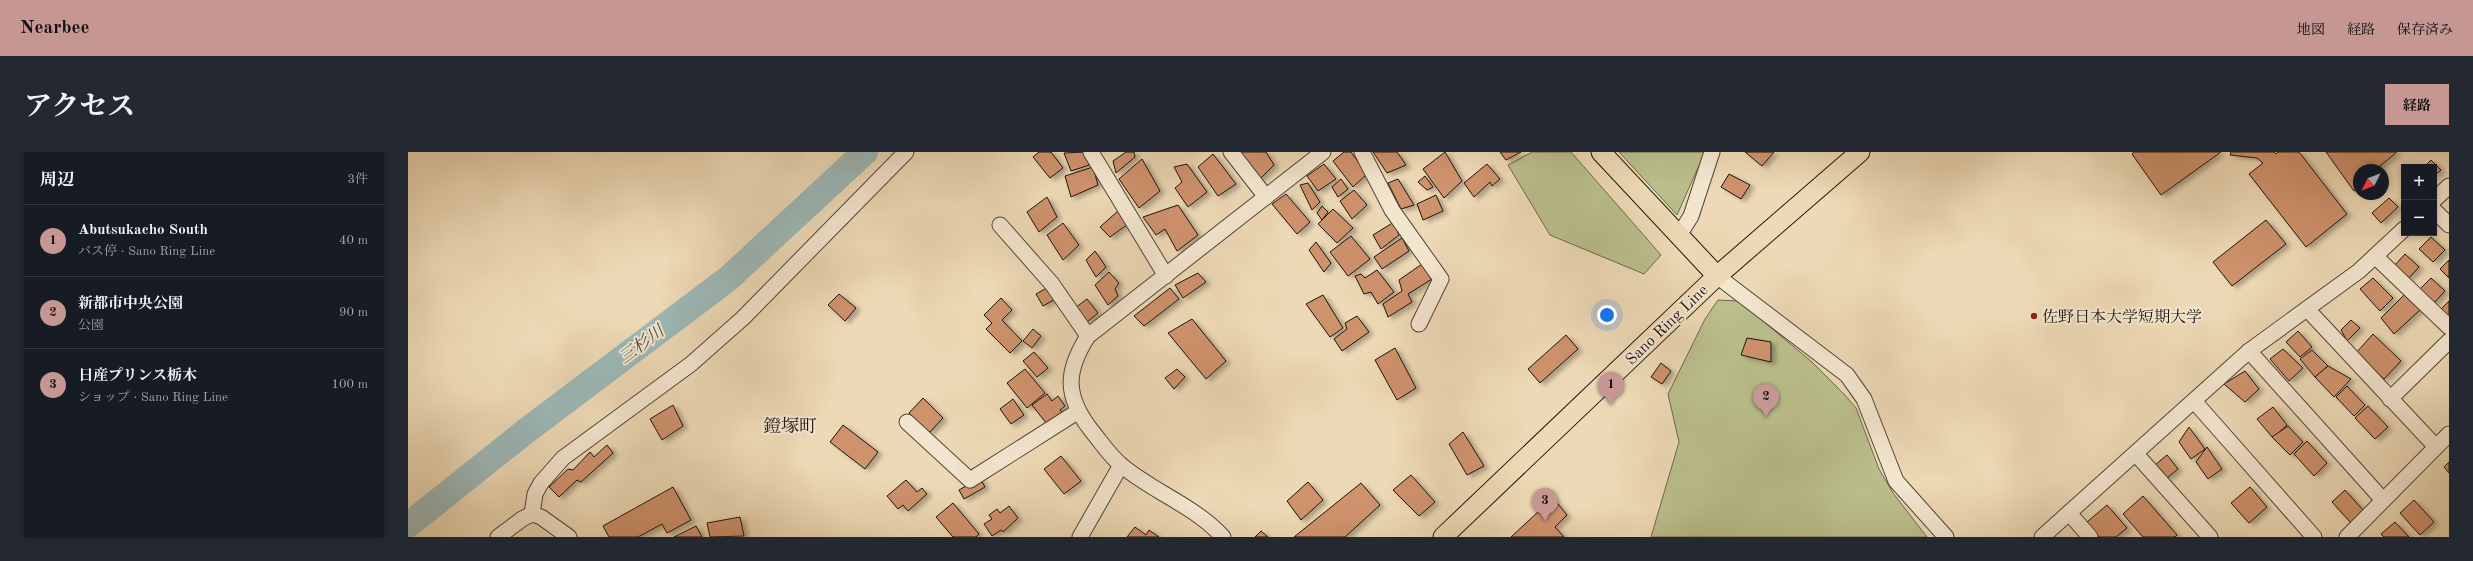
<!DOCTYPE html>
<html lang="ja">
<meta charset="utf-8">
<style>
:root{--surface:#171b24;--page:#242831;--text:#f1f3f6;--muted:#9ea1a6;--line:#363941;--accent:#c59692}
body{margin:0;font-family:"Old Standard TT","Noto Serif JP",serif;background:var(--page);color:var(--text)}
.controls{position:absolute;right:12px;top:12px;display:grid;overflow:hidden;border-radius:0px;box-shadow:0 2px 6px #0003}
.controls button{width:36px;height:36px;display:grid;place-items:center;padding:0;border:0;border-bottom:1px solid var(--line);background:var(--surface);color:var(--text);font:20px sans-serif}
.compass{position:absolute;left:1945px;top:12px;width:36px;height:36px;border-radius:50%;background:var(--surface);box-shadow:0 2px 6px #0003;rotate:228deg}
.you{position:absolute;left:1199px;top:163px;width:14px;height:14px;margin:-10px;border:3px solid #fff;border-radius:50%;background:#1a73e8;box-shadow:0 0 0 6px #1a73e833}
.badge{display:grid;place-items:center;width:26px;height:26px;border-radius:50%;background:var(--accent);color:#111;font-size:13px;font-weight:700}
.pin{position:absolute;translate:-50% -33px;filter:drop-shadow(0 1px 2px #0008)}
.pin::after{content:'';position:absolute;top:21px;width:14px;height:12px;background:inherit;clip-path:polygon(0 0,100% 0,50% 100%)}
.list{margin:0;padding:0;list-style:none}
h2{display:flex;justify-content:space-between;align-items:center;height:52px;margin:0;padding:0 16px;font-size:17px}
h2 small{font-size:13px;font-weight:400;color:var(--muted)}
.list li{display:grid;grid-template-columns:26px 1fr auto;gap:12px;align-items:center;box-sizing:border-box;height:72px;padding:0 16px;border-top:1px solid var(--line)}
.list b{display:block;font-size:15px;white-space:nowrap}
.list p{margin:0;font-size:13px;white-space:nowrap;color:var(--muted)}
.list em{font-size:13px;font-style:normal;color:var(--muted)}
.map{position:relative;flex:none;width:2041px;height:385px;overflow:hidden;border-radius:0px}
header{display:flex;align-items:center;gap:24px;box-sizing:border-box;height:56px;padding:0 20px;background:var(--accent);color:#111}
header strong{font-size:19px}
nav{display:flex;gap:22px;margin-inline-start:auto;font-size:14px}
.intro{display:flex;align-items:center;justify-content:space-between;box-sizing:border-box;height:96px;padding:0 24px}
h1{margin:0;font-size:28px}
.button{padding:10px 18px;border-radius:0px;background:var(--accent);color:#111;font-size:14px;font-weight:700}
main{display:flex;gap:24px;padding:0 24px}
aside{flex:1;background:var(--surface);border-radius:0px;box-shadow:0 2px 6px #0003}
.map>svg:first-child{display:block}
.green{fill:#babf8c;stroke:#6c694d}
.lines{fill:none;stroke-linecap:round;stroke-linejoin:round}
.river{stroke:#9cb8b7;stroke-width:26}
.building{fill:#ce926c;stroke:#1f130e;filter:url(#shadow)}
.minor-casing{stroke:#524438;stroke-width:17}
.major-casing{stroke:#1f130e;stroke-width:21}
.minor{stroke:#f3e6cf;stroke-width:15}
.major{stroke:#edd9b5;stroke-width:19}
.poi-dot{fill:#8f2418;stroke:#f3e6cf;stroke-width:1.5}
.labels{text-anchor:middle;stroke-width:4;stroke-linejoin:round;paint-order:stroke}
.poi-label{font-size:16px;fill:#1f130e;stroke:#f3e6cf;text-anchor:start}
.street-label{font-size:16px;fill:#1f130e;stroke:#f3e6cf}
.water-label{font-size:17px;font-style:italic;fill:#4b4d49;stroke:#f3e6cf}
.quarter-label{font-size:18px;fill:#1f130e;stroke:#f3e6cf}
</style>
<header>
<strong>Nearbee</strong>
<nav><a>地図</a><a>経路</a><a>保存済み</a></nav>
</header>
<div class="intro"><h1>アクセス</h1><a class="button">経路</a></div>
<main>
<aside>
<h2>周辺<small>3件</small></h2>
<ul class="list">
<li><span class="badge">1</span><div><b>Abutsukacho South</b><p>バス停 · Sano Ring Line</p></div><em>40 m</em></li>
<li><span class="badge">2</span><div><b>新都市中央公園</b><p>公園</p></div><em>90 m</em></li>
<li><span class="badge">3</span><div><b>日産プリンス栃木</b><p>ショップ · Sano Ring Line</p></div><em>100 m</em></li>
</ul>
</aside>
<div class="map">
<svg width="2041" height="385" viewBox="0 0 2041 385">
<defs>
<filter id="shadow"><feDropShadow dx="4.5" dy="2.5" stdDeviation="2" flood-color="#0004"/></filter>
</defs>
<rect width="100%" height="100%" fill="#edd9b5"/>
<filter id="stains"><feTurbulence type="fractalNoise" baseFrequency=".005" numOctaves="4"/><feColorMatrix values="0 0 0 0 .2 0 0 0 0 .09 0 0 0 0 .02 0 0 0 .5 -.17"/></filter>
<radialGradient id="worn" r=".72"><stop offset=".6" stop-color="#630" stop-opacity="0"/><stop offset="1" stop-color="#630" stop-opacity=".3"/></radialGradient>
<!-- green -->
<g class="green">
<polygon points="1124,0 1163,0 1253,103 1236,122 1142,83 1100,13"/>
<polygon points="1211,0 1297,0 1269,63"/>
<polygon points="1310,148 1331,149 1404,210 1435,241 1448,256 1471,317 1485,341 1519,385 1243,385 1271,290 1260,242 1297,167"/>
</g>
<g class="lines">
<!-- river -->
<polyline class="river" points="0,373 118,279 321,126 457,0"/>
</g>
<!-- building -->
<g class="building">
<polygon points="631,0 643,0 655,16 642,26 625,5"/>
<polygon points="677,0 681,13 663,19 656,1"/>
<polygon points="718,0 726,0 727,5 708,21 705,9"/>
<polygon points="829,0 858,0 866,13 850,29"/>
<polygon points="936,0 943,0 959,22 945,35 925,9"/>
<polygon points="965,0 989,0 998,13 979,21"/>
<polygon points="1037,0 1054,29 1036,46 1015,17"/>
<polygon points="1092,0 1113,0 1098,8"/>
<polygon points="1337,0 1366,0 1354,14"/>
<polygon points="1726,0 1813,0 1753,43 1724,2"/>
<polygon points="1823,0 1866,0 1868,2 1870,0 1891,0 1939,62 1898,95 1841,22 1855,11 1849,6 1822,3"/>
<polygon points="1918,0 1989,0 1967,18 1951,18 1951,36 1946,39"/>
<polygon points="805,2 828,32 810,44 790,15"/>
<polygon points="734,7 752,39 731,56 711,27"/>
<polygon points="2023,8 2033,18 2026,24 2026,15 2016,15"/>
<polygon points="779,12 799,40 780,55 767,36 774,30 766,15"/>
<polygon points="916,12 928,27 910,39 899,24"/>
<polygon points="1079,12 1092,27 1084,34 1082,30 1066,45 1056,31"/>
<polygon points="685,15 690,33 663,45 657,24"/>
<polygon points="1321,22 1342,33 1333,47 1313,35"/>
<polygon points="1017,24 1025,35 1019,38 1010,30"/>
<polygon points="933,27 940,37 930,45 924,35"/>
<polygon points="990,27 1006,53 993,57 980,31"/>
<polygon points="900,31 912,50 904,58 892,33"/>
<polygon points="946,38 959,53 944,67 932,49"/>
<polygon points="878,42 902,70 889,82 864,52"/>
<polygon points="1028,43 1035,59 1015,68 1009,52"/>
<polygon points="639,45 649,65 631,80 619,60"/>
<polygon points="1981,46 1990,55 1973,71 1964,61"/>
<polygon points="770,53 790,83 769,99 757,77 748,83 735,65"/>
<polygon points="914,54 920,60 914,68 909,61"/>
<polygon points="925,57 945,76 929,91 910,72"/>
<polygon points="711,58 720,72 702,85 692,75"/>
<polygon points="1858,68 1878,92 1824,134 1805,110"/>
<polygon points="986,70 991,83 973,97 965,83"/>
<polygon points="655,71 671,93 655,108 639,83"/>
<polygon points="943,84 962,107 940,124 922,100"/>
<polygon points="2023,85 2037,98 2025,110 2011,97"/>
<polygon points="994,86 1001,99 974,117 966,105"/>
<polygon points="908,90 923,111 916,120 901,98"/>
<polygon points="687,99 698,115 688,125 678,108"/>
<polygon points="1997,102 2011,115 2000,127 1986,114"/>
<polygon points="2041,108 2041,126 2032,117"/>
<polygon points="1014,112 1024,127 1000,142 1004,150 980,165 975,152 994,139 991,128"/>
<polygon points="969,118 986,140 970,152 963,140 956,142 947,124 953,122 957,126"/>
<polygon points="701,120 711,131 707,137 710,144 700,153 687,133"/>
<polygon points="790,121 798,130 775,146 767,133"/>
<polygon points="1965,126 1985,146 1972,159 1952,137"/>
<polygon points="2023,126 2037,139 2025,152 2011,138"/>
<polygon points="642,134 649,146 635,154 628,142"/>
<polygon points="762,136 771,147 736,174 726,164"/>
<polygon points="431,142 448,156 437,169 420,153"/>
<polygon points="915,143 935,176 922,185 898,152"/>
<polygon points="1996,143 2013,157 1986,182 1973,166"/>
<polygon points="593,146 604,158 594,168 614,189 602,201 578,177 584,171 576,163"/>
<polygon points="679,147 690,161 679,170 667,156"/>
<polygon points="2041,149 2041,167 2032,158"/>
<polygon points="949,164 961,180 934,199 926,187 939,177 937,171"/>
<polygon points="784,167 818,209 798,227 760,181"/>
<polygon points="1943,168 1952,176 1939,189 1933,178"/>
<polygon points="625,177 633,184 624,196 615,189"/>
<polygon points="1890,179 1904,195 1892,205 1878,190"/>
<polygon points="1965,182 1993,209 1976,227 1948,201"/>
<polygon points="1158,183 1170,197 1132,231 1120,217"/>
<polygon points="1339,186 1363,190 1363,210 1333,203"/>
<polygon points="987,196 1008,236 989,248 967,208"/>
<polygon points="1875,197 1895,216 1881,229 1862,207"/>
<polygon points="1904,198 1920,214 1907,225 1892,207"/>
<polygon points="626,200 640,216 629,225 615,209"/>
<polygon points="1253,211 1263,219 1254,232 1243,225"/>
<polygon points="1920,214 1943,227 1926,245 1907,225"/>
<polygon points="617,217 637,241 619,256 599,231"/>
<polygon points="769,217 777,225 766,237 757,226"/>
<polygon points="1837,219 1851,237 1837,250 1816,232"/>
<polygon points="1939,234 1957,253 1946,264 1928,245"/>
<polygon points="639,242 644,249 650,244 657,254 652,258 657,264 642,276 624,253"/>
<polygon points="515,246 535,266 521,281 501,261"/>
<polygon points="605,247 616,263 603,272 592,257"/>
<polygon points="265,253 275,274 254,288 242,267"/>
<polygon points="1960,254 1980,275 1967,287 1947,266"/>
<polygon points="1865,255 1879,273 1865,286 1849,267"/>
<polygon points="435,273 470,300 457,317 422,290"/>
<polygon points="1880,274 1895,290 1882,303 1864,285"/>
<polygon points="1781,275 1797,297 1783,307 1771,290"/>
<polygon points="1055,280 1076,314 1059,323 1041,292"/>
<polygon points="1899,289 1919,311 1906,324 1886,302"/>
<polygon points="199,293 205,301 173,330 169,328 151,345 141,335 160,317 165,318 182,300 186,305"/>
<polygon points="1799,295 1814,317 1800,327 1788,310"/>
<polygon points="1759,303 1770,317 1758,327 1747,313"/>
<polygon points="653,304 673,329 656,342 636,317"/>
<polygon points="2041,310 2041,321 2036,315"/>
<polygon points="1003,323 1027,350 1011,364 985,338"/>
<polygon points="572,326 577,335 556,347 551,338"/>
<polygon points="498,328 509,340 514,336 519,342 500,359 495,353 490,357 479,344"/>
<polygon points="900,330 915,348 893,368 879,349"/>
<polygon points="953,331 972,353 937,385 886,385"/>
<polygon points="265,335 283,368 259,381 254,372 230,385 201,385 195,374"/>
<polygon points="1842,335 1859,355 1841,371 1823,351"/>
<polygon points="1937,338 1956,359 1943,371 1924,350"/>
<polygon points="1735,344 1769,383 1767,385 1735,385 1715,362"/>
<polygon points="1145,346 1159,363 1147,375 1156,385 1103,385"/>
<polygon points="2006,348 2026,370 2012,383 1992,361"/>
<polygon points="545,351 571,382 568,385 545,385 528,365"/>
<polygon points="1699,353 1719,376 1708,385 1691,385 1679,370"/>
<polygon points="601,354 610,366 595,380 593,378 584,384 576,372 584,367 581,363 589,357 592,361"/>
<polygon points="332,365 336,384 302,385 299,371"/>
<polygon points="1987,370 2001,385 1976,385 1973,382"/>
<polygon points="288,374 294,385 266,385"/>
<polygon points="727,375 738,383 741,378 751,385 719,385"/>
<polygon points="853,379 860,385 847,385"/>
</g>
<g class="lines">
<!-- minor casing -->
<g class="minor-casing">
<g id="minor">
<polyline points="683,0 758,124"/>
<polyline points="823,0 858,45"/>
<polyline points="954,0 984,58 1033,127 1011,172"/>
<polyline points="2026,48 2041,34"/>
<polyline points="2026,58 2041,73"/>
<polyline points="592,73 644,132 680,184"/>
<polyline points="1270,85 1283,64 1304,0"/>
<polyline points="1967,104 2041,175"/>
<polyline points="1309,124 1439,223 1456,247 1488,329 1538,385"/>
<polyline points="1899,157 2028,295"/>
<polyline points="1841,199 1975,348"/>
<polyline points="1982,247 2041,189"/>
<polyline points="1786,249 1906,385"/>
<polyline points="499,270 562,328 669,260"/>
<polyline points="1728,302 1802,385"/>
<polyline points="1661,361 1682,385"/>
<polyline points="124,362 127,342 133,331 155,306 283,212 335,166 498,0"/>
<polyline points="90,385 114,367 124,362 133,365 161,385"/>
<polyline points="672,385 713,313"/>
<path d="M815,385c-28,-31 -70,-45 -102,-72 -12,-10 -20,-23 -30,-35 -26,-34 -26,-58 -3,-94l235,-184"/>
<polyline points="1634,385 1841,199 1951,119 1996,77"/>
<polyline points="1939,385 2041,282"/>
</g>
</g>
<!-- major casing -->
<g class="major-casing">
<g id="major">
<polyline points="1193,0 1309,124"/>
<polyline points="1035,385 1309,124 1452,0"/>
</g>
</g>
<!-- minor -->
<use href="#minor" class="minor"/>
<!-- major -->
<use href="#major" class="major"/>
</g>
<!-- markers -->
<circle class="poi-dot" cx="1626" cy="164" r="4"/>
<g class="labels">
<!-- poi labels -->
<g class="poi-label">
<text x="1634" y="170">佐野日本大学短期大学</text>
</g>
<!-- street labels -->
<g class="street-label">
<text transform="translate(1258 172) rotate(-44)" y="6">Sano Ring Line</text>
</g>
<!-- water labels -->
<g class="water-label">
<text transform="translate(233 192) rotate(-37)" y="6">三杉川</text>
</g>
<!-- quarter labels -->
<g class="quarter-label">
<text x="382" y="280">鐙塚町</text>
</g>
</g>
<rect width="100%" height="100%" filter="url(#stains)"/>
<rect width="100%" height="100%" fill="url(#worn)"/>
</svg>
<div class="controls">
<button>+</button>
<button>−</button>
</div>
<svg class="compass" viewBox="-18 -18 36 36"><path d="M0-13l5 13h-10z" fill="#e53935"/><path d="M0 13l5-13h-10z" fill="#9ea1a6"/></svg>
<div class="you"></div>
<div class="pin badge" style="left:1203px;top:253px">1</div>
<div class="pin badge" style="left:1358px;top:265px">2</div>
<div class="pin badge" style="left:1137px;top:369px">3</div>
</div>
</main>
